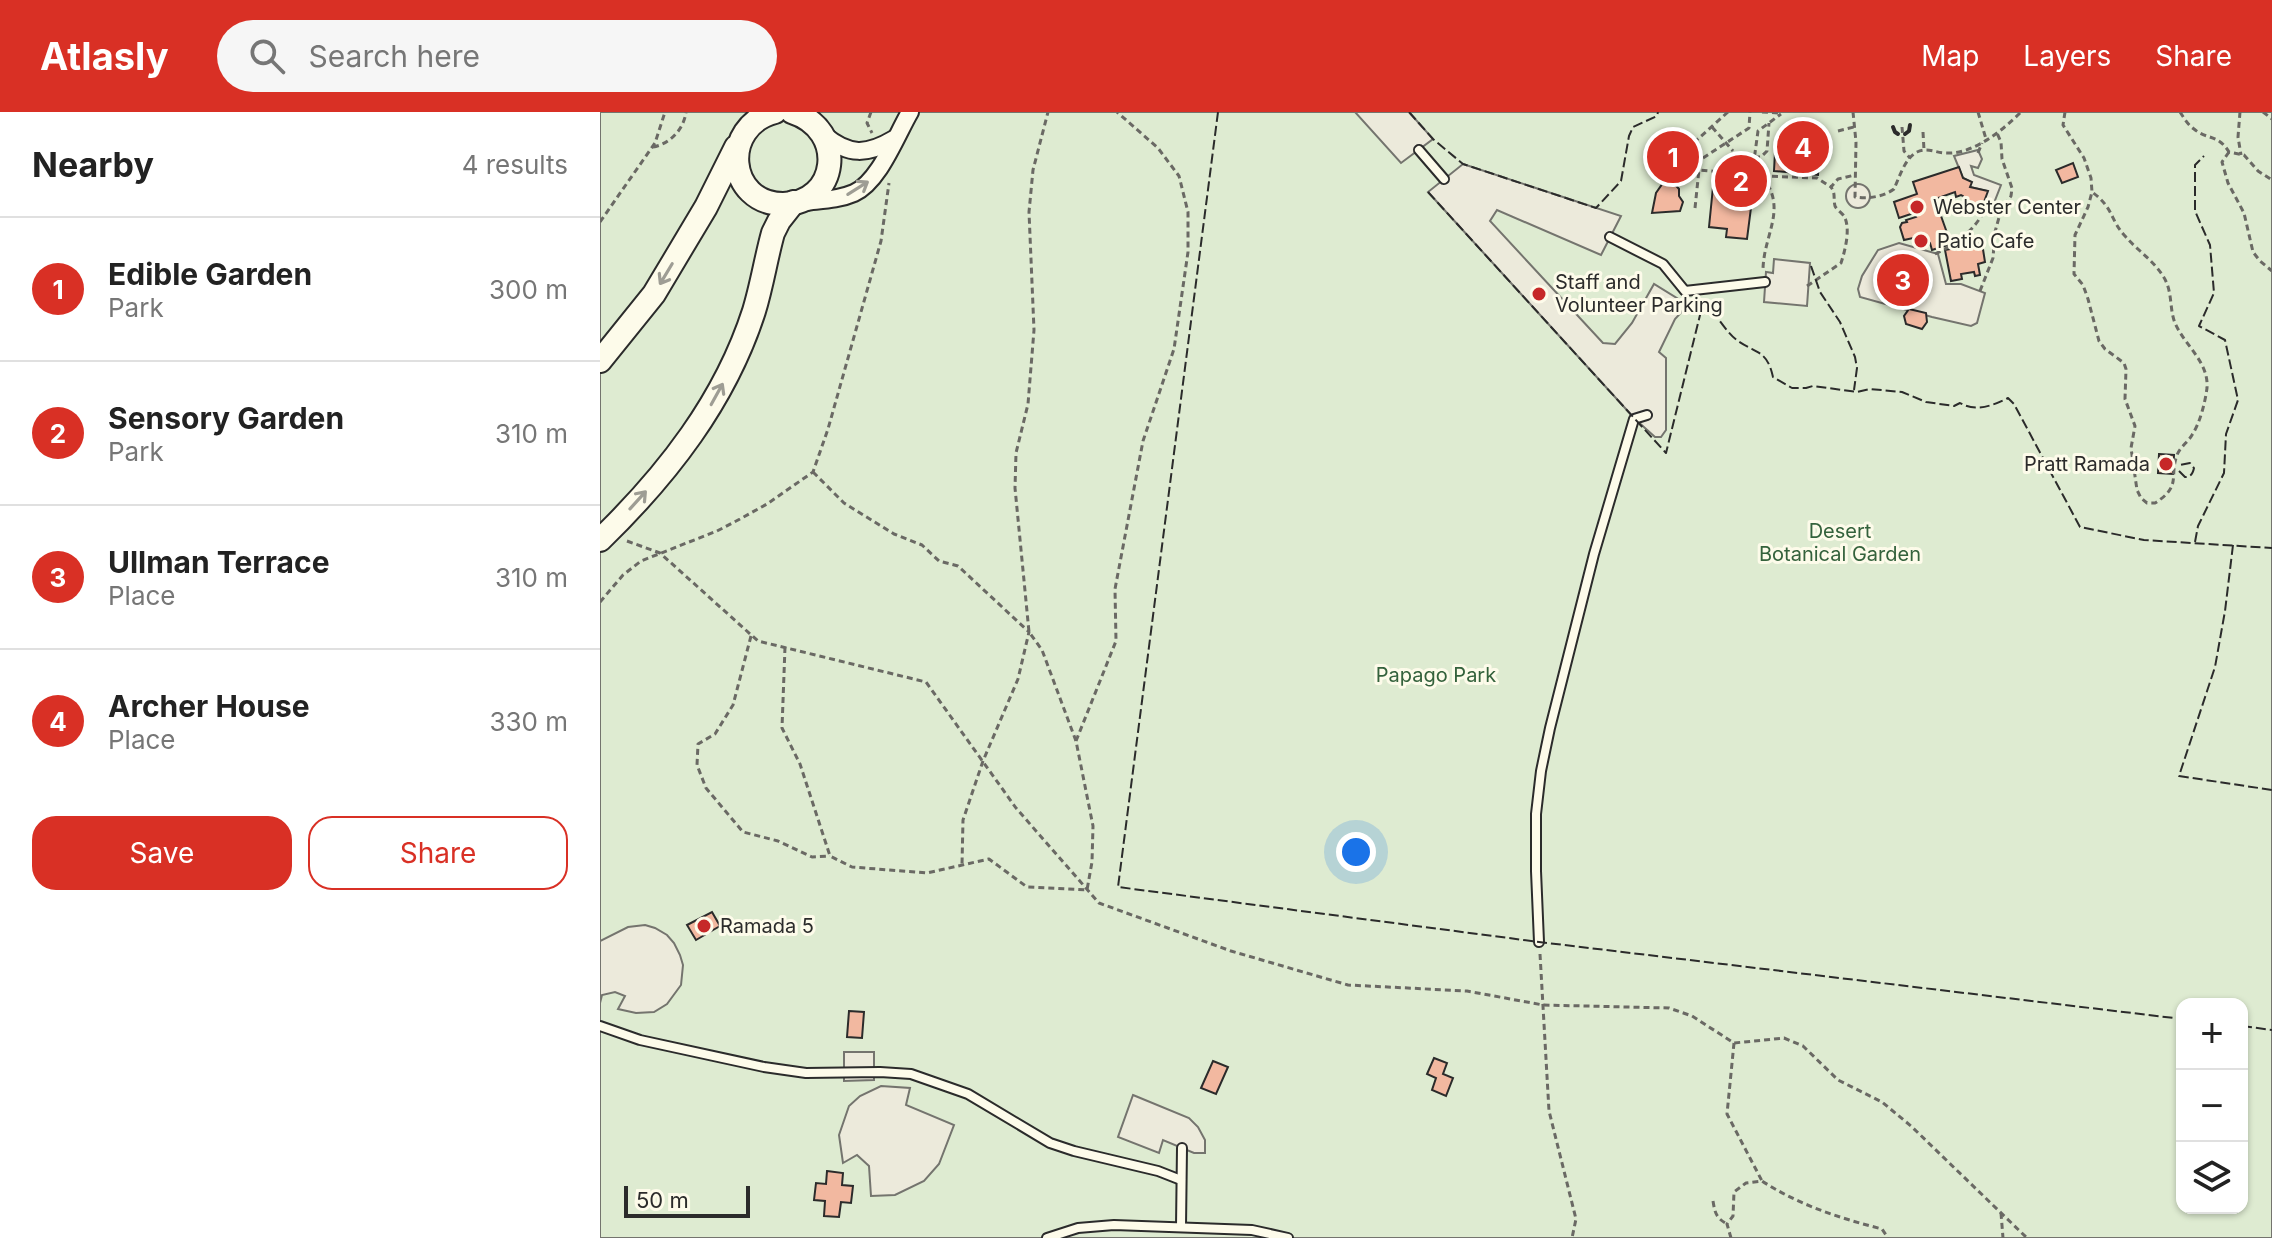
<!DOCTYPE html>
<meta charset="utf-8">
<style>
:root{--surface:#fff;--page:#f6f6f6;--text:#222;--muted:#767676;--line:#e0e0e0;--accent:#d93025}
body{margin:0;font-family:Inter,sans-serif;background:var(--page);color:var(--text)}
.controls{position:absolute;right:24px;bottom:24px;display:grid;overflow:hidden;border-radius:16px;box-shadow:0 2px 6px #0004}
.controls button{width:72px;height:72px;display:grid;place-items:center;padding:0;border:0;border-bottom:2px solid var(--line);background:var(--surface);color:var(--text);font:40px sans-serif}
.scale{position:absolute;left:24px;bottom:20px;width:126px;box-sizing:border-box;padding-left:8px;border:4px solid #2b2b2b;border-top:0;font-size:22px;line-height:28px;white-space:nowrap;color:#2b2b2b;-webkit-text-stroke:6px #fdfbea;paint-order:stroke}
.you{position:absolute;left:756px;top:740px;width:28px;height:28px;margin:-20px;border:6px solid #fff;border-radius:50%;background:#1a73e8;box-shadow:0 0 0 12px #1a73e833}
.badge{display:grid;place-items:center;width:52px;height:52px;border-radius:50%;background:var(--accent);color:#fff;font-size:26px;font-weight:700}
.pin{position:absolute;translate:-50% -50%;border:4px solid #fff;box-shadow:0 2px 8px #0006}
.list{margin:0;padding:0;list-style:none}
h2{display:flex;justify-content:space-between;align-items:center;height:104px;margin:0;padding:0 32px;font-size:34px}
h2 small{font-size:26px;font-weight:400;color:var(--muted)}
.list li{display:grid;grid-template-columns:52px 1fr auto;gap:24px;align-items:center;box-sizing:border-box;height:144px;padding:0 32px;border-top:2px solid var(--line)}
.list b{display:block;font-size:30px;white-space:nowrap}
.list p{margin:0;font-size:26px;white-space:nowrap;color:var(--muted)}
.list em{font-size:26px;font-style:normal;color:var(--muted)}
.actions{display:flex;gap:16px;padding:24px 32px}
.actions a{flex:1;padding:18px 0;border:2px solid var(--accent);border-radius:24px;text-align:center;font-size:28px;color:var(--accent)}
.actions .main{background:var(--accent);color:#fff}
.icon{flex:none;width:44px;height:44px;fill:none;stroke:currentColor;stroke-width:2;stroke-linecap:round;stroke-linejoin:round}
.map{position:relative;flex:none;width:1672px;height:1126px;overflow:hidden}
header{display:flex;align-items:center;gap:48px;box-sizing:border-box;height:112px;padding:0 40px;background:var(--accent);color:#fff}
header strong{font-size:38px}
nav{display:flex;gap:44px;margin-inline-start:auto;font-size:28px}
.search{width:560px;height:72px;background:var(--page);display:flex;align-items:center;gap:20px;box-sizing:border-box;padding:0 28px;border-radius:44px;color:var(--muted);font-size:30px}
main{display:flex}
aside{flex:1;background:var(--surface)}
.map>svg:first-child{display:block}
.green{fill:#deebd1;stroke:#74746e;stroke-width:2;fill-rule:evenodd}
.parking{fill:#eceadb;stroke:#74746e;stroke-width:2}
.building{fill:#f2b8a0;stroke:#2b2b2b;stroke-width:2}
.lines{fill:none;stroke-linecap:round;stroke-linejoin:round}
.lane-casing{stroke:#2b2b2b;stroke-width:12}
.street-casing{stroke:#2b2b2b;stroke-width:20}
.secondary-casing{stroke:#2b2b2b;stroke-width:26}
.path{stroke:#6a6964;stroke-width:3;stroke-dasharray:6 4;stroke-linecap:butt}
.lane{stroke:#fdfbea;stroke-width:8}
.street{stroke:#fdfbea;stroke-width:16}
.secondary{stroke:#fdfbea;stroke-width:22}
.fence{stroke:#2b2b2b;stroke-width:2;stroke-dasharray:10 4;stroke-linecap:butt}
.wall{stroke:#2b2b2b;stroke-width:4}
.oneway{stroke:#9e9d94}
.poi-dot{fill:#c62828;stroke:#fdfbea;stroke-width:3}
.labels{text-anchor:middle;stroke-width:6;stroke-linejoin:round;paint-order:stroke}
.poi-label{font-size:20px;fill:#2b2b2b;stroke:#fdfbea;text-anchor:start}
.park-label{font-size:20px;fill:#34623c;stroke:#fdfbea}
</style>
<header>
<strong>Atlasly</strong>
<div class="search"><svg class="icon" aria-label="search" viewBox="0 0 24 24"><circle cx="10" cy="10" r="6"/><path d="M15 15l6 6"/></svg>Search here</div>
<nav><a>Map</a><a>Layers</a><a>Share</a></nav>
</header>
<main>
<aside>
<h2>Nearby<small>4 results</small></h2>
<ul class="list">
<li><span class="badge">1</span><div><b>Edible Garden</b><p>Park</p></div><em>300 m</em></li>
<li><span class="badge">2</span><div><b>Sensory Garden</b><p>Park</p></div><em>310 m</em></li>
<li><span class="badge">3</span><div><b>Ullman Terrace</b><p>Place</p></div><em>310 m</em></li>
<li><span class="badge">4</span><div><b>Archer House</b><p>Place</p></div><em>330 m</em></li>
</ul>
<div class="actions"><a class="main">Save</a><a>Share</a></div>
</aside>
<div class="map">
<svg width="1672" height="1126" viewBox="0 0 1672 1126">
<rect width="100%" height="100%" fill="#fdfbea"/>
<!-- green -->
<path class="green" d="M0,0h1672v1126h-1672zM1582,892h60v204h-60z"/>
<!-- parking -->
<g class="parking">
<polygon points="755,0 809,0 833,27 801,51"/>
<polygon points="1378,38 1382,47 1378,56 1371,54 1374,63 1401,73 1390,101 1381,98 1387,79 1370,75 1371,70 1363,66 1354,44"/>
<polygon points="863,52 1021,104 1001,143 897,98 890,109 1003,231 1015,232 1032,211 1054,172 1088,193 1075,207 1059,240 1066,246 1066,318 1061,325 1055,325 1035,307 828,80"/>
<circle cx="1258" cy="84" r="12"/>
<polygon points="1299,131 1338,142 1346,172 1361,172 1385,181 1377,211 1371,214 1332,205 1260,185 1258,177 1262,164 1278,138"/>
<polygon points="1174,147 1210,151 1207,194 1164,190 1166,160 1173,161"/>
<polygon points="45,813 55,816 67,823 74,831 80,843 83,853 81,873 67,892 54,900 36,901 18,897 25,884 15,880 2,883 0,891 0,829 28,815"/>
<polygon points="244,940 274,940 274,968 244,969"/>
<polygon points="281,974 310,976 306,993 354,1013 339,1052 324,1069 295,1083 271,1084 269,1054 257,1043 243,1051 239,1023 249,994 260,984"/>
<polygon points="533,983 589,1006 598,1015 605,1028 605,1041 594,1041 563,1028 559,1041 518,1025"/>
</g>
<!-- building -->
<g class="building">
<polygon points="1187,17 1209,19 1208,28 1220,29 1218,63 1174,59 1175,40 1185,41"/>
<polygon points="1473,51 1478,65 1462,71 1456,58"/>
<polygon points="1359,55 1363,66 1372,70 1370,75 1388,79 1381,98 1368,93 1369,89 1363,87 1363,84 1361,83 1356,85 1355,80 1335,87 1351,132 1332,138 1330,131 1325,133 1313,126 1304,128 1300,115 1302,111 1307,110 1306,108 1316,105 1314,101 1299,106 1294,90 1317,82 1313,70"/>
<polygon points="1065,68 1072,69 1079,77 1079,84 1083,90 1080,99 1052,101 1056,81"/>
<polygon points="1113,75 1131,77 1129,90 1138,91 1140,78 1153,80 1147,127 1126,125 1127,117 1109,115"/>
<polygon points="1382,131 1385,150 1378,152 1380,163 1375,164 1374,160 1361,162 1362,167 1351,169 1345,138"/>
<polygon points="1309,197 1326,201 1327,210 1322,217 1306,212 1304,204"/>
<polygon points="1559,342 1574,343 1573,362 1558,361"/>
<polygon points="112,800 120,814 96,828 87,813"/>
<polygon points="249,899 264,900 262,926 247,925"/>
<polygon points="834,946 847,951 843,962 853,966 846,984 832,978 836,966 827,962"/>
<polygon points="613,949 628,955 616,982 601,976"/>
<polygon points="227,1059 243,1061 242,1073 253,1074 251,1091 241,1090 239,1105 224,1104 225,1089 214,1088 216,1071 226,1072"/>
</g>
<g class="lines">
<!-- lane casing -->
<g class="lane-casing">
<g id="lane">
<polyline points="819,38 844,67"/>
<polyline points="1010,125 1063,152 1085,179 1165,170"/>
<polyline points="939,830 936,759 936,702 941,659 950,616 994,442 1034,307 1047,303"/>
<polyline points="0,914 40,928 164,955 206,961 280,960 311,962 368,982 450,1031 474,1039 558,1059 581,1068"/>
<polyline points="581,1114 582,1036"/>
<polyline points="447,1126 478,1116 514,1113 652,1118 688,1126"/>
</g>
</g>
<!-- street casing -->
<g class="street-casing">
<g id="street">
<path d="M224,23c25,21 43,20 70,4"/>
<path d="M205,90c16,-2 33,-2 49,-9 25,-11 42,-57 56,-81"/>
</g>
</g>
<!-- secondary casing -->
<g class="secondary-casing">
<g id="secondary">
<path d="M175,0c-55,14 -48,92 8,92 55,0 65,-74 9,-92"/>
<polyline points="0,249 54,182 106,95 136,35"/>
<path d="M0,428c67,-65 125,-139 154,-229 8,-26 12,-53 19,-78l6,-12 15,-19"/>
</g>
</g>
<!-- path -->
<g class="path">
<polyline points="271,0 267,11 272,21"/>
<polyline points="1128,0 1080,43 1079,56 1152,63 1158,19 1181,2"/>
<polyline points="1162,0 1178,1"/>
<path d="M1253,0l3,30 -1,55c13,2 28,0 39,-8 5,-11 11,-31 23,-37 11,-5 18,1 30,1 27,1 56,-23 74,-41"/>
<polyline points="1378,0 1386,27"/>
<path d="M1465,0l-2,13 21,33 7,20 1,14 -4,15 -13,28 -1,39 9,11 5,14 11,42 6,8 19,14 2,6 -1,30 10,27 -4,22 6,42 4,8 6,5h8c27,-17 14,-26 22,-48 3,-8 11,-13 15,-20 8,-12 13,-32 15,-47 2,-26 -22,-42 -32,-65 -6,-15 -2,-32 -12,-47 -10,-16 -26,-26 -38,-40 -15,-16 -11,-28 -33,-44"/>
<path d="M1580,0c4,6 8,13 14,17 13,11 24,5 35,23l15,3 14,16 14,9"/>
<polyline points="1640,0 1638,25 1641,43"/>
<polyline points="1663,0 1672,7"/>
<polyline points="1112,15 1133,39"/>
<polyline points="1302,15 1304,39 1310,46"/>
<polyline points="1238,19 1254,15"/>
<polyline points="1323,20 1324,38"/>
<path d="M53,35c17,-3 31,-18 33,-35"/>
<polyline points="1090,35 1100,48 1149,16 1150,0"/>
<polyline points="1629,40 1622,50 1628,71 1644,101 1653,140 1660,149 1672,159"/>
<polyline points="1378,41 1382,31"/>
<polyline points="1154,45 1161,45 1167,39 1169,11"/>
<polyline points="1126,60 1125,75 1134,75 1133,89"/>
<path d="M1152,63l10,1c26,33 2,57 1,93"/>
<polyline points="1162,64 1217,66 1231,75 1238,67 1255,63"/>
<polyline points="1095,96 1100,48"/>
<polyline points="0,110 55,31 65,0"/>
<path d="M1335,142c21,-10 39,-23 49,-43"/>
<path d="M1207,174l34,-23c4,-12 10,-35 3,-47 -2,-3 -7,-6 -9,-10 -2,-8 1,-12 -4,-19"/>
<polyline points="1380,179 1393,146 1395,120 1401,98 1411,84 1412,76 1402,47 1401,30 1397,21"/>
<polyline points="213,360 244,391 294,422 322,433 339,449 358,454 429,520 418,567 383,649 363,708 362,753"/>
<polyline points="27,429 60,441 158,529 326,570 416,696 499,791 631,839 748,873 867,879 943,893 1069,896 1092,904 1134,931 1184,926 1203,934 1238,968 1282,990 1311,1014 1427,1126"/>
<polyline points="0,490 23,463 41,449 117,419 140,407 167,392 213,360 228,317 281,129 289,71"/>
<polyline points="151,524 133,593 115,622 98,632 97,653 106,676 143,720 178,729 212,745 230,744"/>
<polyline points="185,535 182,616 200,652 230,744 252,755 327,761 389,747 427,775 487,778 492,750 493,714 476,629 442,538 429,520 415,376 416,341 428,292 434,218 429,100 433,58 448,0"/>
<polyline points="476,629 516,529 515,477 543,329 574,237 588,140 588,100 579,64 558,36 517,0"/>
<polyline points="940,842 949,999 976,1107 972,1126"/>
<polyline points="1134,931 1127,1002 1162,1069"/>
<path d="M1113,1089c2,12 3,17 14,23"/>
<polyline points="1401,1101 1403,1126"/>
<path d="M1131,1126l-4,-14 6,-8 1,-24 12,-9 16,-2c37,24 77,37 120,48l6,9"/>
</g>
<!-- lane -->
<use href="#lane" class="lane"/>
<!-- street -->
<use href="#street" class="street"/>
<!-- secondary -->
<use href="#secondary" class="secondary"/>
<!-- fence -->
<g class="fence">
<polyline points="618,0 518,775 939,830 1582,907"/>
<polyline points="809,0 833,27 863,52 996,96 1021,69 1029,24 1033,15 1057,4 1058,0"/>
<path d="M828,80l238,261 36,-146 7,-3c5,10 20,31 29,37 19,13 29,9 35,36l19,11h14l7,-2 44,6 13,-3 32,3 24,10 28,4 6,-3c16,9 32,3 48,-5l6,6 66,123 64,13 128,8"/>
<polyline points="1211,154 1220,180 1240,210 1255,245 1257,256 1254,278"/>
<path d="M1579,359l6,6c6,0 8,-4 9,-9l-4,-5 -10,2"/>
<polyline points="1595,430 1598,414 1624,361 1626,322 1638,288 1625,228 1599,214 1614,181 1610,133 1595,99 1595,53 1604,44"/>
<polyline points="1633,433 1625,499 1615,555 1579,664 1672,678"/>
<polyline points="1642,914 1672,918"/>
</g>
<!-- wall -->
<g class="wall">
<polyline points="1293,15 1295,20 1298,22"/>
<polyline points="1305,22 1309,19 1310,13"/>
</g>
</g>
<!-- one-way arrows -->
<defs><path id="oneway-shaft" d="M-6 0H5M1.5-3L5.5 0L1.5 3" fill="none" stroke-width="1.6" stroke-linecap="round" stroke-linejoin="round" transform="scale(2)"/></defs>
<g class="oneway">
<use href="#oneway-shaft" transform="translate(258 76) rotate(-32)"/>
<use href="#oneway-shaft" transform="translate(66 162) rotate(121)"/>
<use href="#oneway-shaft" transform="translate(117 282) rotate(-61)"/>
<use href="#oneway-shaft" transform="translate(38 388) rotate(-48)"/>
</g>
<!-- markers -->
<g class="poi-dot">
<circle cx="1317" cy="95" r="8"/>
<circle cx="1321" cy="129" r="8"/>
<circle cx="939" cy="182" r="8"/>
<circle cx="1566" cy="352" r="8"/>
<circle cx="104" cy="814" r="8"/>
</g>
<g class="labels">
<!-- poi labels -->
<g class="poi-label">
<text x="1333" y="102">Webster Center</text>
<text x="1337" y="136">Patio Cafe</text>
<text x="955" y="177">Staff and<tspan x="955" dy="23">Volunteer Parking</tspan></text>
<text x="1550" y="359" text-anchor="end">Pratt Ramada</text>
<text x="120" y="821">Ramada 5</text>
</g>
<!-- park labels -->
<g class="park-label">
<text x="1240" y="426">Desert<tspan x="1240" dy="23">Botanical Garden</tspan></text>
<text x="836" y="570">Papago Park</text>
</g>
</g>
</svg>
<div class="controls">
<button>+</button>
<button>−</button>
<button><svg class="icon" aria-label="layers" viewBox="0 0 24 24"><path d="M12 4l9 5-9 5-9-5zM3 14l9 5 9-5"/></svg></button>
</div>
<div class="scale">50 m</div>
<div class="you"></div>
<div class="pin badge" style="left:1073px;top:45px">1</div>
<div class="pin badge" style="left:1141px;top:69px">2</div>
<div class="pin badge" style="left:1303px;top:168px">3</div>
<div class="pin badge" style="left:1203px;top:35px">4</div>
</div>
</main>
